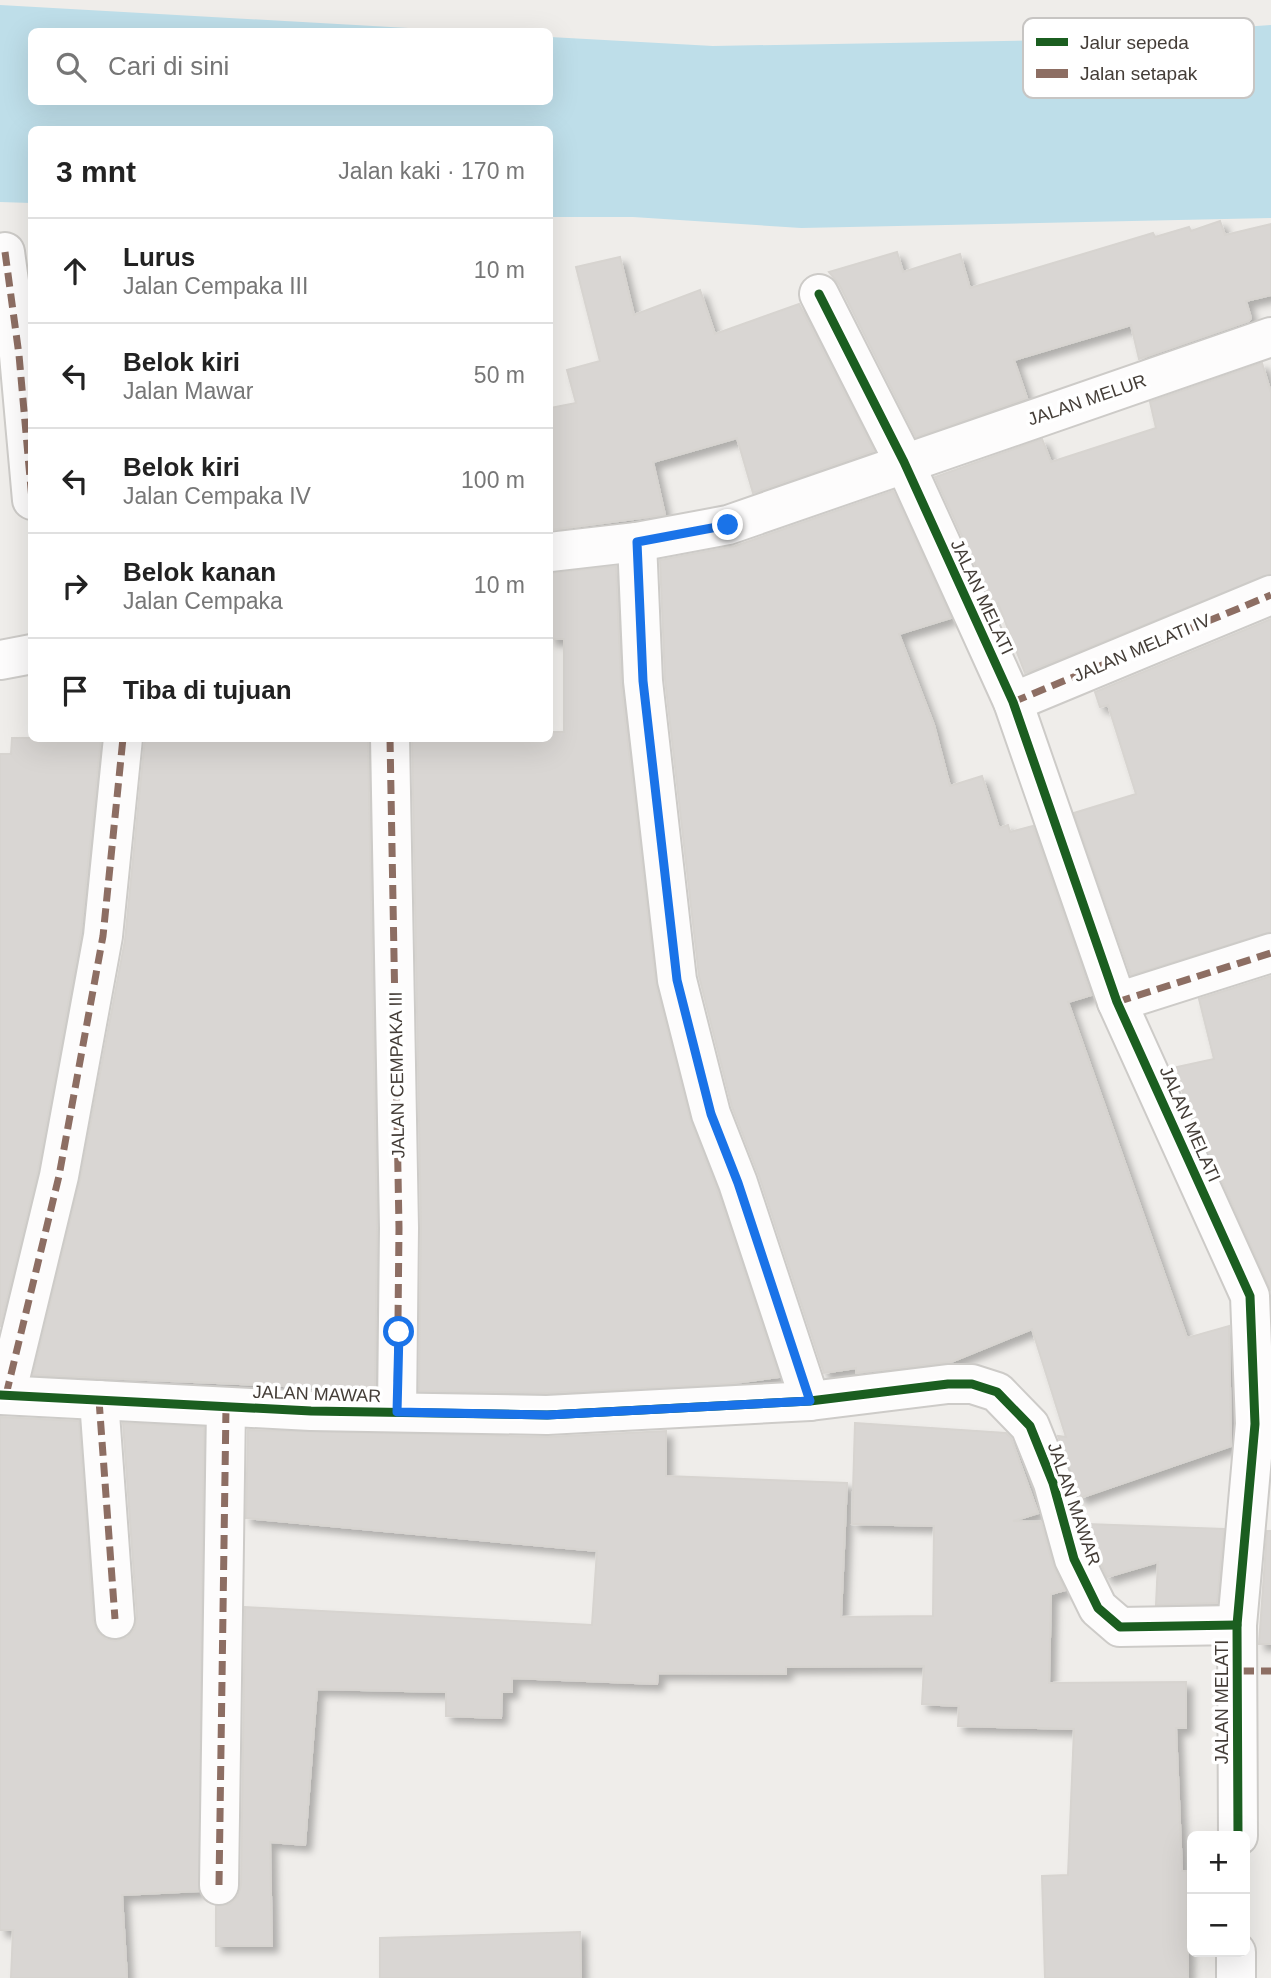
<!DOCTYPE html>
<html lang="id">
<meta charset="utf-8">
<style>
:root{--surface:#fff;--page:#f6f6f6;--text:#222;--muted:#767676;--line:#e0e0e0}
body{margin:0;font-family:Helvetica,sans-serif;background:var(--page);color:var(--text)}
.controls{position:absolute;right:21px;bottom:21px;display:grid;overflow:hidden;border-radius:10px;box-shadow:0 7px 28px #0002}
.controls button{width:63px;height:63px;display:grid;place-items:center;padding:0;border:0;border-bottom:2px solid var(--line);background:var(--surface);color:var(--text);font:35px sans-serif}
.stop{position:absolute;width:21px;height:21px;margin:-16px;border:5px solid #1a73e8;border-radius:50%;background:#fff}
.stop.end{background:#1a73e8;border-color:#fff;box-shadow:0 2px 7px #0008}
.list{margin:0;padding:0;list-style:none}
h2{display:flex;justify-content:space-between;align-items:center;height:91px;margin:0;padding:0 28px;font-size:30px}
h2 small{font-size:23px;font-weight:400;color:var(--muted)}
.list li{display:grid;grid-template-columns:46px 1fr auto;gap:21px;align-items:center;box-sizing:border-box;height:105px;padding:0 28px;border-top:2px solid var(--line)}
.list b{display:block;font-size:26px;white-space:nowrap}
.list p{margin:0;font-size:23px;white-space:nowrap;color:var(--muted)}
.list em{font-size:23px;font-style:normal;color:var(--muted)}
.icon{flex:none;width:38px;height:38px;fill:none;stroke:currentColor;stroke-width:2;stroke-linecap:round;stroke-linejoin:round}
.map{position:relative;flex:none;width:1271px;height:1978px;overflow:hidden}
.search{position:absolute;background:var(--surface);box-shadow:0 7px 28px #0002;left:28px;top:28px;width:525px;height:77px;display:flex;align-items:center;gap:18px;box-sizing:border-box;padding:0 24px;border-radius:10px;color:var(--muted);font-size:26px}
.panel{position:absolute;background:var(--surface);box-shadow:0 7px 28px #0002;left:28px;top:126px;width:525px;height:616px;border-radius:10px}
.map>svg:first-child{display:block}
.water{fill:#bedee9}
.building{fill:#d9d6d3;stroke:#d7d4d0;stroke-width:2;filter:url(#shadow)}
.lines{fill:none;stroke-linecap:round;stroke-linejoin:round}
.street-casing{stroke:#cdcbc8;stroke-width:42}
.street{stroke:#fdfcfc;stroke-width:38}
.quiet{stroke:#8d6e63;stroke-width:7;stroke-dasharray:14 7;stroke-linecap:butt}
.cycleway-casing{stroke:#fff;stroke-width:13}
.cycleway{stroke:#1b5e20;stroke-width:9}
.route{stroke:#1a73e8;stroke-width:9}
.labels{text-anchor:middle;stroke-width:7;stroke-linejoin:round;paint-order:stroke}
.street-label{font-size:18px;fill:#443d37;stroke:#fff}
.key{fill:#fff;stroke:#c7c5c3;stroke-width:2}
.key-label{font-size:19px;fill:#443d37}
</style>
<div class="map">
<svg width="1271" height="1978" viewBox="0 0 1271 1978">
<defs>
<filter id="shadow"><feDropShadow dx="6" dy="6" stdDeviation="3.5" flood-color="#0004"/></filter>
</defs>
<rect width="100%" height="100%" fill="#efedea"/>
<!-- water -->
<polygon class="water" points="0,5 461,31 32,32 32,102 550,102 550,37 713,46 1058,40 1271,25 1271,218 801,228 633,217 550,217 550,130 32,130 31,203 0,202"/>
<!-- building -->
<g class="building">
<polygon points="1220,221 1225,235 1271,224 1271,295 1246,301 1251,318 1249,321 1139,359 1131,325 1014,360 1027,398 916,437 839,284 829,272 897,252 903,272 960,254 970,288 1153,233 1155,237 1189,227 1191,231"/>
<polygon points="620,257 634,315 700,290 715,334 799,304 874,451 753,493 737,438 653,462 665,515 550,530 550,408 576,403 567,370 600,361 576,267"/>
<polygon points="1262,363 1271,393 1271,574 1025,673 998,603 993,604 935,477 1042,439 1051,462 1156,428 1150,402"/>
<polygon points="893,491 951,618 899,634 934,725 950,786 982,776 999,828 1008,825 1010,832 1033,826 1091,995 1068,1002 1187,1338 1229,1326 1231,1446 1080,1498 1058,1436 1066,1437 1032,1329 951,1362 856,1373 856,1368 824,1373 759,1176 732,1107 699,976 665,679 660,560 735,546"/>
<polygon points="616,566 621,683 656,985 690,1119 717,1190 779,1377 727,1384 547,1393 419,1391 421,1228 412,738 550,738 550,732 564,732 564,639 550,639 550,573"/>
<polygon points="1271,619 1271,932 1131,975 1074,813 1136,794 1108,705 1100,707 1095,692"/>
<polygon points="12,738 101,738 81,933 38,1171 0,1327 0,754 11,754"/>
<polygon points="145,738 368,738 377,1228 375,1390 33,1375 80,1180 125,940"/>
<polygon points="1271,976 1271,1291 1183,1094 1177,1067 1214,1059 1199,999"/>
<polygon points="0,1417 79,1421 93,1621 97,1632 106,1639 116,1641 128,1637 135,1628 137,1617 123,1423 204,1427 199,1891 122,1895 127,1978 11,1978 13,1930 0,1930"/>
<polygon points="855,1423 1006,1433 1011,1438 1038,1513 1013,1521 1041,1522 1053,1565 1065,1590 1051,1594 1049,1683 1186,1682 1186,1728 1176,1728 1182,1871 1187,1871 1188,1978 1045,1978 1042,1876 1068,1875 1074,1729 958,1726 959,1706 922,1704 924,1666 786,1667 786,1674 658,1673 657,1684 512,1678 512,1692 502,1692 501,1718 446,1716 446,1692 317,1689 305,1845 270,1842 272,1946 216,1946 216,1906 230,1904 238,1896 241,1885 245,1607 592,1625 597,1551 246,1518 248,1430 547,1437 666,1431 666,1476 847,1483 841,1617 933,1616 934,1526 852,1524"/>
<polygon points="1087,1524 1224,1529 1217,1603 1156,1605 1158,1562 1107,1577 1095,1551"/>
<polygon points="1267,1531 1271,1531 1271,1644 1259,1644"/>
<polygon points="580,1932 581,1978 380,1978 380,1938"/>
</g>
<g class="lines">
<!-- street casing -->
<g class="street-casing">
<g id="street">
<polyline points="5,252 19,355 32,500"/>
<polyline points="819,294 904,462 1013,702 1117,1002 1250,1296 1255,1424 1237,1625 1238,1836"/>
<polyline points="637,542 643,681 677,980 711,1114 738,1183 810,1401"/>
<polyline points="550,552 637,542 728,525 1271,337"/>
<polyline points="0,660 32,654"/>
<polyline points="1013,702 1271,595"/>
<polyline points="390,738 399,1228 397,1412"/>
<polyline points="1117,1002 1271,953"/>
<polyline points="0,1395 311,1411 547,1415 810,1401 948,1384 972,1384 997,1392 1030,1426 1053,1483 1074,1559 1098,1608 1120,1627 1237,1625"/>
<polyline points="6,1395 59,1176 103,936 123,738"/>
<polyline points="99,1400 115,1619"/>
<polyline points="219,1885 226,1407"/>
<polyline points="1236,1978 1236,1952"/>
</g>
</g>
<!-- street -->
<use href="#street" class="street"/>
<!-- quiet -->
<g class="quiet">
<polyline points="5,252 19,355 32,500"/>
<polyline points="637,542 643,681 677,980 711,1114 738,1183 810,1401"/>
<polyline points="1013,702 1271,595"/>
<polyline points="390,738 399,1228 397,1412"/>
<polyline points="1117,1002 1271,953"/>
<polyline points="6,1395 59,1176 103,936 123,738"/>
<polyline points="99,1400 115,1619"/>
<polyline points="1240,1671 1271,1671"/>
<polyline points="219,1885 226,1407"/>
</g>
<!-- cycleway casing -->
<g class="cycleway-casing">
<g id="cycleway">
<polyline points="819,294 904,462 1013,702 1117,1002 1250,1296 1255,1424 1237,1625 1238,1836"/>
<polyline points="0,1395 311,1411 547,1415 810,1401 948,1384 972,1384 997,1392 1030,1426 1053,1483 1074,1559 1098,1608 1120,1627 1237,1625"/>
</g>
</g>
<!-- cycleway -->
<use href="#cycleway" class="cycleway"/>
</g>
<g class="lines">
<!-- route -->
<polyline class="route" points="399,1332 397,1412 548,1415 810,1401 738,1183 711,1114 677,980 643,681 637,542 728,525"/>
</g>
<g class="labels">
<!-- street labels -->
<g class="street-label">
<text transform="translate(1087 400) rotate(-19)" y="6">JALAN MELUR</text>
<text transform="translate(982 597) rotate(65)" y="6">JALAN MELATI</text>
<text transform="translate(1142 648) rotate(-23)" y="6">JALAN MELATI IV</text>
<text transform="translate(397 1075) rotate(-91)" y="6">JALAN CEMPAKA III</text>
<text transform="translate(1190 1124) rotate(66)" y="6">JALAN MELATI</text>
<text transform="translate(317 1394) rotate(2)" y="6">JALAN MAWAR</text>
<text transform="translate(1074 1504) rotate(71)" y="6">JALAN MAWAR</text>
<text transform="translate(1222 1702) rotate(-90)" y="6">JALAN MELATI</text>
</g>
</g>
<!-- legend -->
<rect x="1023" y="18" width="231" height="80" rx="10" class="key"/>
<rect x="1036" y="38" width="32" height="8" fill="#1b5e20"/>
<rect x="1036" y="69" width="32" height="9" fill="#8d6e63"/>
<g class="key-label">
<text x="1080" y="49">Jalur sepeda</text>
<text x="1080" y="80">Jalan setapak</text>
</g>
</svg>
<div class="controls">
<button>+</button>
<button>−</button>
</div>
<div class="stop" style="left:399px;top:1332px"></div>
<div class="stop end" style="left:728px;top:525px"></div>
<div class="search"><svg class="icon" aria-label="search" viewBox="0 0 24 24"><circle cx="10" cy="10" r="6"/><path d="M15 15l6 6"/></svg>Cari di sini</div>
<section class="panel">
<h2>3 mnt<small>Jalan kaki · 170 m</small></h2>
<ul class="list">
<li><svg class="icon" aria-label="ahead" viewBox="0 0 24 24"><path d="M12 20V5M6 11l6-6 6 6"/></svg><div><b>Lurus</b><p>Jalan Cempaka III</p></div><em>10 m</em></li>
<li><svg class="icon" aria-label="left" viewBox="0 0 24 24"><path d="M17 20v-9H6M10 6l-5 5 5 5"/></svg><div><b>Belok kiri</b><p>Jalan Mawar</p></div><em>50 m</em></li>
<li><svg class="icon" aria-label="left" viewBox="0 0 24 24"><path d="M17 20v-9H6M10 6l-5 5 5 5"/></svg><div><b>Belok kiri</b><p>Jalan Cempaka IV</p></div><em>100 m</em></li>
<li><svg class="icon" aria-label="right" viewBox="0 0 24 24"><path d="M7 20v-9h11M14 6l5 5-5 5"/></svg><div><b>Belok kanan</b><p>Jalan Cempaka</p></div><em>10 m</em></li>
<li><svg class="icon" aria-label="arrive" viewBox="0 0 24 24"><path d="M6 21V4h12l-3 4 3 4H6"/></svg><div><b>Tiba di tujuan</b></div></li>
</ul>
</section>
</div>
